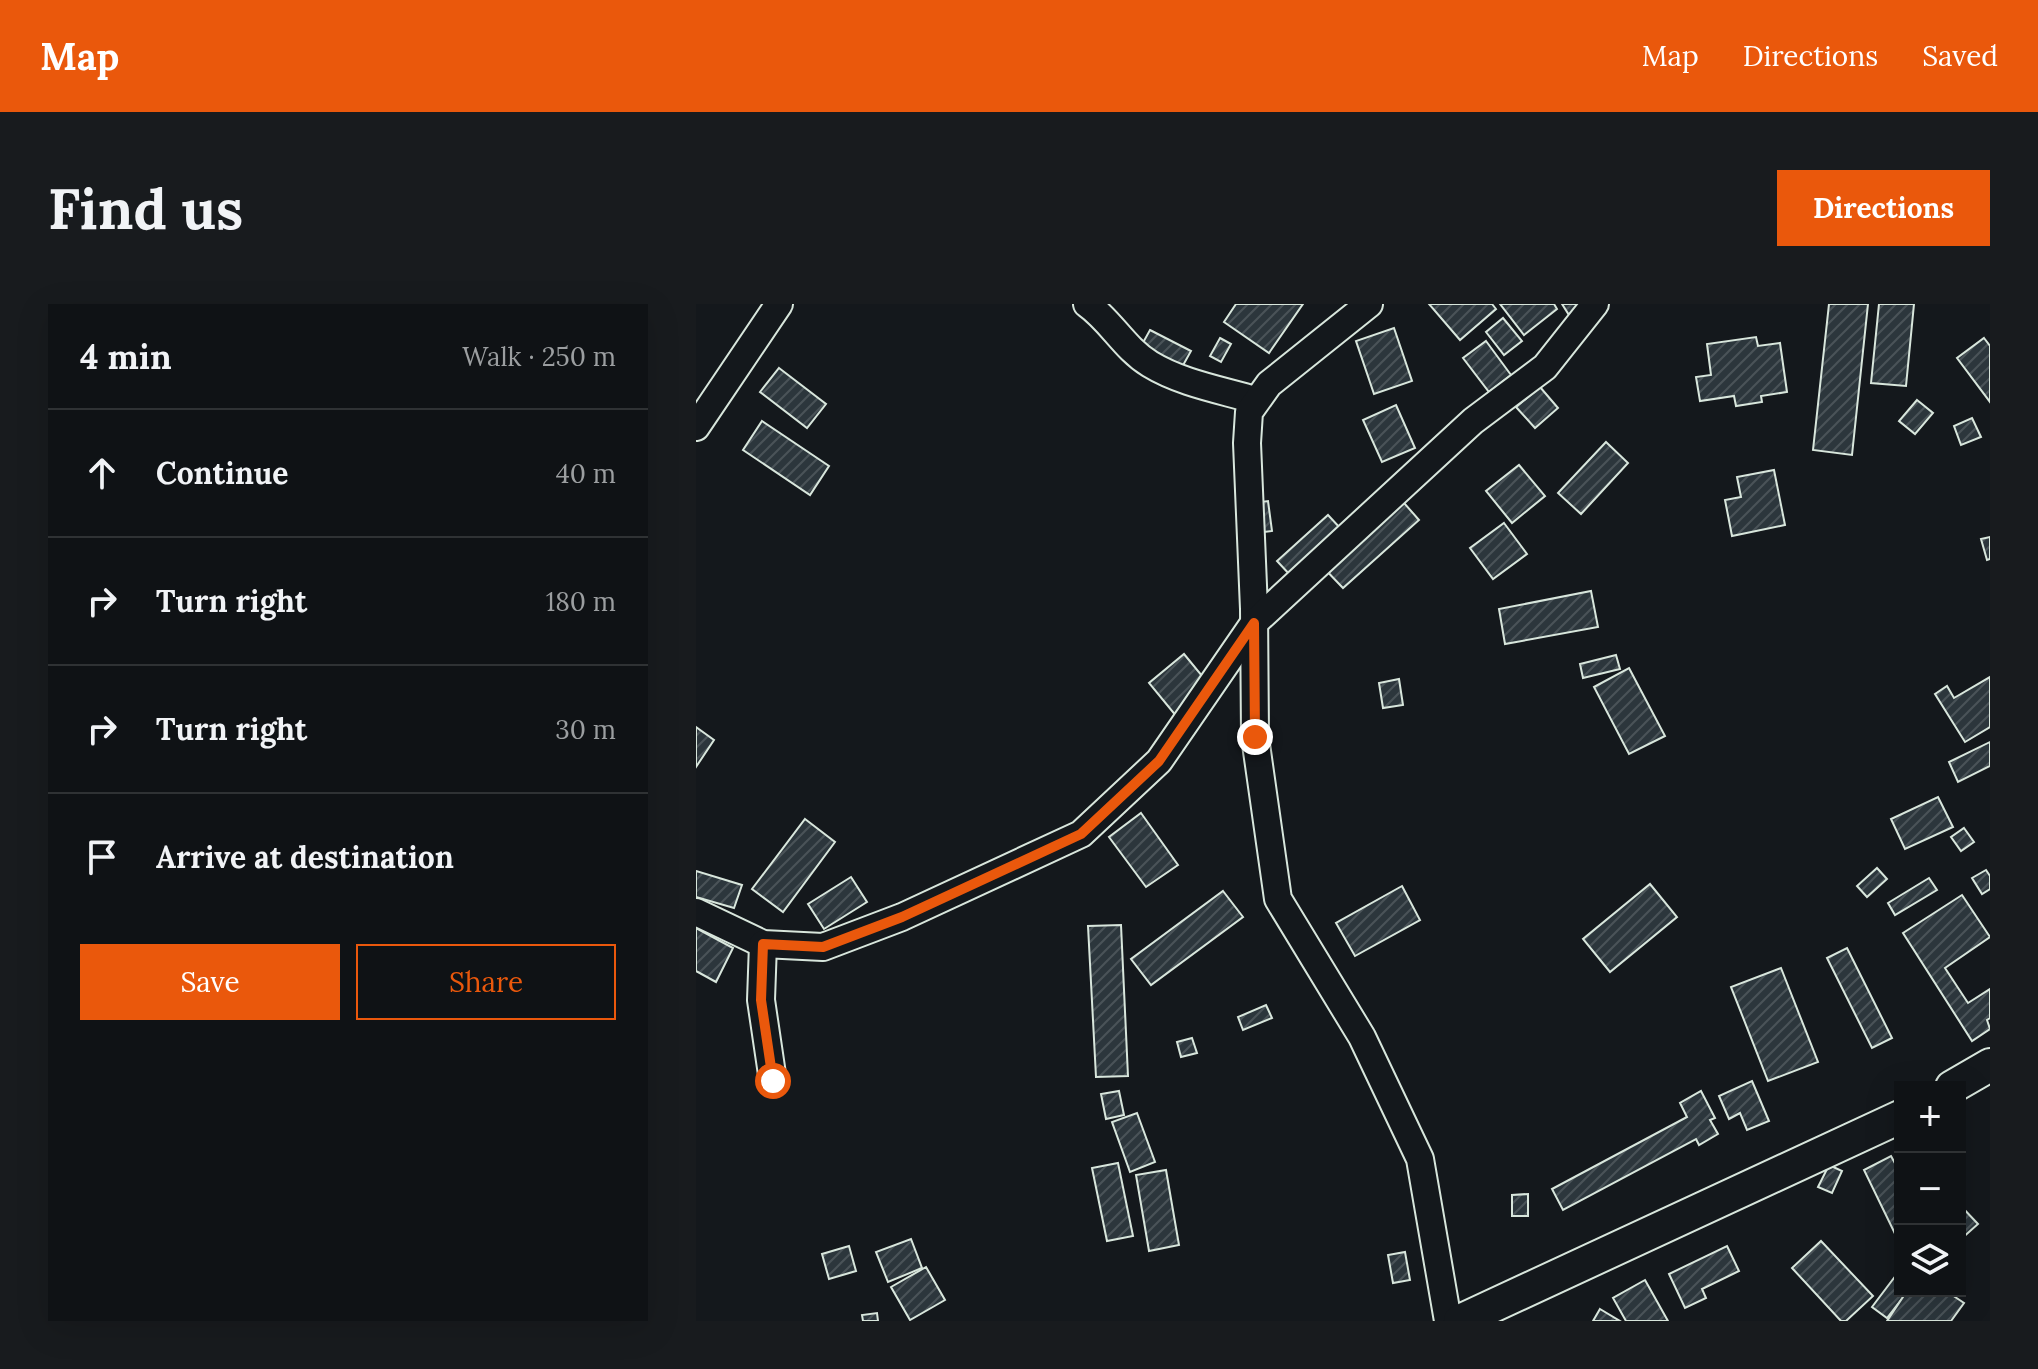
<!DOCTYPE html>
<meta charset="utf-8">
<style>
:root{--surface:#0f1215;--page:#181b1e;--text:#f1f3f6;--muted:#9b9ea0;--line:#2f3234;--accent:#ea580c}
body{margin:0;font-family:Lora,serif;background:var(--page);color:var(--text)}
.controls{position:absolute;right:24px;bottom:24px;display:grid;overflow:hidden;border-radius:0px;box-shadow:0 8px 32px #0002}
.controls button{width:72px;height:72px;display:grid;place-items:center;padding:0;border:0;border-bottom:2px solid var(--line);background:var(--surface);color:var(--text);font:40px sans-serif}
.stop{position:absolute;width:24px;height:24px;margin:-18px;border:6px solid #ea580c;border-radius:50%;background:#fff}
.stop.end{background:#ea580c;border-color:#fff;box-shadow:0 2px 8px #0008}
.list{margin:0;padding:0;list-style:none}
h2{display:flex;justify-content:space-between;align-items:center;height:104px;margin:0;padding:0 32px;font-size:34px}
h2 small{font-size:26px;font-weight:400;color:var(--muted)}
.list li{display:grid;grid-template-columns:52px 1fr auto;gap:24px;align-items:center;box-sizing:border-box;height:128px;padding:0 32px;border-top:2px solid var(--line)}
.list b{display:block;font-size:30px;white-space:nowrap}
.list em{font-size:26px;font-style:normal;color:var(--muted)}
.actions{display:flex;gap:16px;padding:24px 32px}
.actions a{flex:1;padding:18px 0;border:2px solid var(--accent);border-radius:0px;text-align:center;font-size:28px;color:var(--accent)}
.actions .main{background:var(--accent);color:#fff}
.icon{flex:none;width:44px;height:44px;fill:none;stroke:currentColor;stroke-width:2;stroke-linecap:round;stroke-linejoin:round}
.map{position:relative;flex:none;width:1294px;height:1017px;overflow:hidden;border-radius:0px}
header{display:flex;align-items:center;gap:48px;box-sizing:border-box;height:112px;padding:0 40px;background:var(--accent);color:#fff}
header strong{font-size:38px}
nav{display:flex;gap:44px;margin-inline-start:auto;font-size:28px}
.intro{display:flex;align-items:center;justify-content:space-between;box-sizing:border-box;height:192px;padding:0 48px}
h1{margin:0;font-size:56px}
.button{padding:20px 36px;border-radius:0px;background:var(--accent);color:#fff;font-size:28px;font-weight:700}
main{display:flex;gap:48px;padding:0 48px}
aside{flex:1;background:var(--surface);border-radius:0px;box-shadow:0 8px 32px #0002}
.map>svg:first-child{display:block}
.building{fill:url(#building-hatch);stroke:#d8e6dc;stroke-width:2}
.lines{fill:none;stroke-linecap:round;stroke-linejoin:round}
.minor-casing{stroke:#d8e6dc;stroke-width:30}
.major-casing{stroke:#d8e6dc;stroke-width:36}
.minor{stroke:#14181c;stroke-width:26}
.major{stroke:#14181c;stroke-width:32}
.route{stroke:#ea580c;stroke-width:10}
</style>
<header>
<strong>Map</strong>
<nav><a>Map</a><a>Directions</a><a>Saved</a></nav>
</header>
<div class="intro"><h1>Find us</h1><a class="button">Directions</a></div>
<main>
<aside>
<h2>4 min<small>Walk · 250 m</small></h2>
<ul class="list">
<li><svg class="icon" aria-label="ahead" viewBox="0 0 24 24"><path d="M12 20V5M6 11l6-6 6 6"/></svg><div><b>Continue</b></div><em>40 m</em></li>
<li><svg class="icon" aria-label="right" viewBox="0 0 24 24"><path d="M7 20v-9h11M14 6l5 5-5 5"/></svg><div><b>Turn right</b></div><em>180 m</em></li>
<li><svg class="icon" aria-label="right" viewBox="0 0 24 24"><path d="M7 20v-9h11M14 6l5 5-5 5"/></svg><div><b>Turn right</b></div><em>30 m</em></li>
<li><svg class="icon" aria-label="arrive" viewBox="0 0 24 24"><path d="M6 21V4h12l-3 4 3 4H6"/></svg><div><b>Arrive at destination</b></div></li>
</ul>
<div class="actions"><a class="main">Save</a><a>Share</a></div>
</aside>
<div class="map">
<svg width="1294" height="1017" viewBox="0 0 1294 1017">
<defs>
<pattern id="building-hatch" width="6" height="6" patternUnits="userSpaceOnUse" patternTransform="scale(2)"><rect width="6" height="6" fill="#2c363c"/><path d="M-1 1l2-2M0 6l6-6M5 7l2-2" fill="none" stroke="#4a5358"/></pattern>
</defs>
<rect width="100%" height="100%" fill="#14181c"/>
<!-- building -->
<g class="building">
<polygon points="540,0 607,0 573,49 528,18"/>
<polygon points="733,0 796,0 800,5 764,36"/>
<polygon points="804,0 858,0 861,5 828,31"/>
<polygon points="866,0 890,0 873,11"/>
<polygon points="1133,0 1172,0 1156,151 1117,146"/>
<polygon points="1183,0 1218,0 1210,82 1175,79"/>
<polygon points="807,14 826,37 808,51 790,28"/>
<polygon points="698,24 716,77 678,90 660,37"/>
<polygon points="454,26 495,47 480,74 439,53"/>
<polygon points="1060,33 1062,42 1084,39 1091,88 1065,92 1066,98 1040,102 1038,92 1004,97 1000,73 1015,71 1011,40"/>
<polygon points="524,34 535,40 525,58 514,52"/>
<polygon points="1288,34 1294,42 1294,98 1261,54"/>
<polygon points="790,37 815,71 793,88 767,54"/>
<polygon points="83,64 130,100 111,124 64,88"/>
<polygon points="844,83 862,104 839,124 820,103"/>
<polygon points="1221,96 1237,109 1219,130 1203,117"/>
<polygon points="700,101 719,144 686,158 667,116"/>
<polygon points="1276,114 1285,133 1265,141 1258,122"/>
<polygon points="66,117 133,162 114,191 47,146"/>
<polygon points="910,138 932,159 885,210 862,189"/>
<polygon points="823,161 849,192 816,219 790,187"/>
<polygon points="1078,166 1089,221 1036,232 1029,196 1045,193 1041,173"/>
<polygon points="701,191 723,216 647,284 624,260"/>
<polygon points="572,197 576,227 560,229 557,199"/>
<polygon points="632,211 645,225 595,272 581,257"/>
<polygon points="808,219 831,250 797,275 774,244"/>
<polygon points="1294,233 1294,255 1291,256 1285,235"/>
<polygon points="895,287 902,323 809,340 803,305"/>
<polygon points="488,350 516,384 481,413 453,379"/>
<polygon points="920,351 924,365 887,374 884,360"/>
<polygon points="933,364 969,432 933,450 898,383"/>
<polygon points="1294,373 1294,423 1269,438 1239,390 1251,382 1258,394"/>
<polygon points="703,375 707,401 687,404 683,379"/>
<polygon points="0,423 18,436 0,463"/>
<polygon points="1294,438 1294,462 1262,478 1253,458"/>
<polygon points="1242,493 1257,523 1209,545 1195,515"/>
<polygon points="445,509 482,561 450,583 413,533"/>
<polygon points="109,515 139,538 87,608 56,585"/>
<polygon points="1268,524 1278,538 1265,547 1255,533"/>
<polygon points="1181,564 1191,575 1171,593 1161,582"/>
<polygon points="1290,566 1294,572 1294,585 1286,590 1276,574"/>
<polygon points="0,567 46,581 38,604 0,593"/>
<polygon points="155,573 171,598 128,625 112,600"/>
<polygon points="1233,574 1241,586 1199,611 1192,599"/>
<polygon points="954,580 981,613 914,668 887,635"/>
<polygon points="706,582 724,616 659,652 640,619"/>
<polygon points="527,587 547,613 455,681 435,655"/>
<polygon points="1266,591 1294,633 1249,664 1272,699 1294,685 1294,714 1291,716 1294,725 1276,737 1207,629"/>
<polygon points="425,621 432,772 400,773 392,622"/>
<polygon points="0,624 37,644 20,678 0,667"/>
<polygon points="1151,644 1196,734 1176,744 1131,654"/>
<polygon points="1085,664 1122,758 1072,777 1035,683"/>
<polygon points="570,701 576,714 547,726 542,713"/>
<polygon points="496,734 501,749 485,753 481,738"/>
<polygon points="1056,777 1073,817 1051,826 1044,809 1033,815 1023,792"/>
<polygon points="423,787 428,811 410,815 405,790"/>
<polygon points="1005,787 1019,814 1014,816 1022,830 1003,841 1000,835 867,906 856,885 991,813 984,799"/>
<polygon points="441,809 459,858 434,868 416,818"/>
<polygon points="1195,852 1202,865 1204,864 1204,940 1168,866"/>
<polygon points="422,859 437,932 411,937 396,864"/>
<polygon points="1133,861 1146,867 1136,889 1122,883"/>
<polygon points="470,866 483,941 453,947 440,871"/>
<polygon points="832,890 832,912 816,912 816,891"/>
<polygon points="1264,901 1282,920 1264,936"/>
<polygon points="215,935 226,964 192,978 180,948"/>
<polygon points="1125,937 1177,992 1150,1017 1145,1017 1096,964"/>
<polygon points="153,942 160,967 133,975 126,950"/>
<polygon points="1031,942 1043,967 1006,985 1010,994 989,1004 973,970"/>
<polygon points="709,948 714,976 697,979 692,951"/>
<polygon points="230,963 249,996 214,1016 195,983"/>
<polygon points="1204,966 1204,987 1212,987 1191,1014 1176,1003"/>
<polygon points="949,976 972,1017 930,1017 917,994"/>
<polygon points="1211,987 1250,987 1268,999 1255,1017 1191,1017"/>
<polygon points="904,1005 924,1017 897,1017"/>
<polygon points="181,1009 182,1017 167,1017 166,1011"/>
</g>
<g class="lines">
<!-- minor casing -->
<g class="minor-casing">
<g id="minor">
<path d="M391,0c24,17 37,44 63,60 31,19 71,26 105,36"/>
<polyline points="673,0 573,80 553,108 551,139 558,305 559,433 582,595 666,733 724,855 752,1017"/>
<polyline points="0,123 83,0"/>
<polyline points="0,608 67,640 127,643 206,613 385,530 463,457 558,319 777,117 849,63 899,0"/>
<polyline points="67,640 65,696 77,777"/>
</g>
</g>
<!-- major casing -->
<g class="major-casing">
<g id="major">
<polyline points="1256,783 1294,761"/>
<polyline points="764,1017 1204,813"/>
</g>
</g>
<!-- minor -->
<use href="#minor" class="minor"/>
<!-- major -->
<use href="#major" class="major"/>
</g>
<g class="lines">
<!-- route -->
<polyline class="route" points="77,777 65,696 67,640 127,643 206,613 385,530 463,457 558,319 559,433"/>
</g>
</svg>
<div class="controls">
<button>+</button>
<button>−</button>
<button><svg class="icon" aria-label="layers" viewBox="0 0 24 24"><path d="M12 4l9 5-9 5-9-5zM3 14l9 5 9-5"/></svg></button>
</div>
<div class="stop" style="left:77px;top:777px"></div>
<div class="stop end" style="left:559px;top:433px"></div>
</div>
</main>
